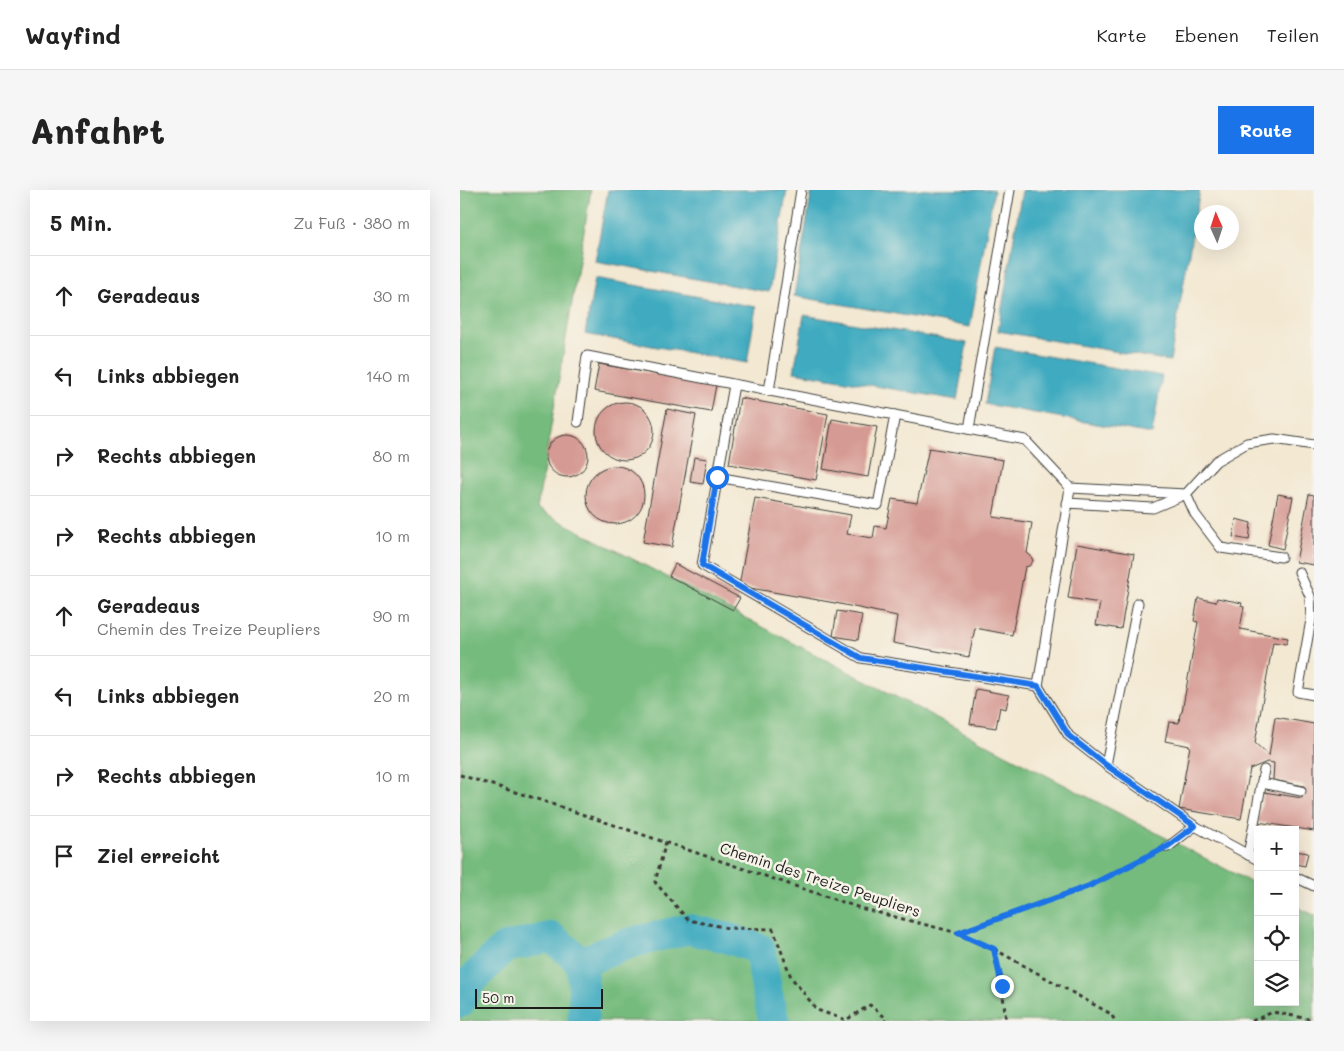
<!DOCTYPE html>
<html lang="de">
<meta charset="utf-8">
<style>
:root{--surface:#fff;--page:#f6f6f6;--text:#222;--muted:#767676;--line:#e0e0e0;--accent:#1a73e8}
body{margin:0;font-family:Mali,sans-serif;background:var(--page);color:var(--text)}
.controls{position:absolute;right:15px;bottom:15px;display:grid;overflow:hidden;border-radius:0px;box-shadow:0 5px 20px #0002}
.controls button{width:45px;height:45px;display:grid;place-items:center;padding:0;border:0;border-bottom:1px solid var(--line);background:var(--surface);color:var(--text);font:25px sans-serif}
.compass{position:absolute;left:734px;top:15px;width:45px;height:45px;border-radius:50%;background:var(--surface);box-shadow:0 5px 20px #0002;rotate:357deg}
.scale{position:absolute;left:15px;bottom:12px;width:128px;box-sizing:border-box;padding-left:5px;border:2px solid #1c1c1c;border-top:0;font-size:14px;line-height:18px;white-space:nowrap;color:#1c1c1c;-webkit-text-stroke:4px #f7f3e8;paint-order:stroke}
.stop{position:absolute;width:15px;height:15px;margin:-11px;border:4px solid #1a73e8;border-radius:50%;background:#fff}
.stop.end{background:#1a73e8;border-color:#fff;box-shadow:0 1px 5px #0008}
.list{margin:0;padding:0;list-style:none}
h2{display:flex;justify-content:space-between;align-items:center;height:65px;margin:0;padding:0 20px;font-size:21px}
h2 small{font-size:16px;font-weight:400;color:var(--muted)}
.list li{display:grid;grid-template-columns:32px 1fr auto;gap:15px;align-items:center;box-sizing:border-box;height:80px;padding:0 20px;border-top:1px solid var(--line)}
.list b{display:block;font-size:19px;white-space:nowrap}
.list p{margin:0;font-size:16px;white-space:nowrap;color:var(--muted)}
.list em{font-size:16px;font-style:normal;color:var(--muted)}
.icon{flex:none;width:28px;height:28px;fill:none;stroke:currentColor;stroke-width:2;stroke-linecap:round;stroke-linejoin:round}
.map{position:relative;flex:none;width:854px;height:831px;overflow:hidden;border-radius:0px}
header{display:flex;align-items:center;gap:30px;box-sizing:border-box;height:70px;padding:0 25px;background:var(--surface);border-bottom:1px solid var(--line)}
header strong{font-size:24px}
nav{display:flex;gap:28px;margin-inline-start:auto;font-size:18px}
.intro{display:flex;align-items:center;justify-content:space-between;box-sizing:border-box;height:120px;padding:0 30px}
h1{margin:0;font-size:35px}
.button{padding:12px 22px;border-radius:0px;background:var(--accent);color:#fff;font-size:18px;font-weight:700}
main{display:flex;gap:30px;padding:0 30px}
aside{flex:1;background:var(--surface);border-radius:0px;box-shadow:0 5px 20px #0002}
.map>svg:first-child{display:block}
.forest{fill:#76bb7e;stroke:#496c4d}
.water{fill:#40abc0;stroke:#2e646e}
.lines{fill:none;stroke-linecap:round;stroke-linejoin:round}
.river{stroke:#40abc0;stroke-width:31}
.building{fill:#d59a93}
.lane-casing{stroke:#3c3b37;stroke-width:11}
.path{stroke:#3c3b37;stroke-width:3;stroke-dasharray:4 4;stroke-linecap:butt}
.lane{stroke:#fff;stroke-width:9}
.route{stroke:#1a73e8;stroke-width:6}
.labels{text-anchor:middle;stroke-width:5;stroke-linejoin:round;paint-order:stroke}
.street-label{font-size:15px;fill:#1c1c1c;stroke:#f7f3e8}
</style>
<header>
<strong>Wayfind</strong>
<nav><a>Karte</a><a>Ebenen</a><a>Teilen</a></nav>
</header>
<div class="intro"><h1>Anfahrt</h1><a class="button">Route</a></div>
<main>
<aside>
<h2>5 Min.<small>Zu Fuß · 380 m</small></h2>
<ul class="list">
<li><svg class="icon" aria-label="ahead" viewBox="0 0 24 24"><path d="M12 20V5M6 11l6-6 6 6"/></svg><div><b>Geradeaus</b></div><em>30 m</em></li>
<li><svg class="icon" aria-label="left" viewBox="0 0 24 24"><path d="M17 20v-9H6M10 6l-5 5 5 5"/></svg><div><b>Links abbiegen</b></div><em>140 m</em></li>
<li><svg class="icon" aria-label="right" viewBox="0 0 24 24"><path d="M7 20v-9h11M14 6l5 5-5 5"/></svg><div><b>Rechts abbiegen</b></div><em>80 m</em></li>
<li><svg class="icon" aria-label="right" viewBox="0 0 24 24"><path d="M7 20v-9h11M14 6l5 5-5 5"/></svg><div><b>Rechts abbiegen</b></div><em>10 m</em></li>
<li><svg class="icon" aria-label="ahead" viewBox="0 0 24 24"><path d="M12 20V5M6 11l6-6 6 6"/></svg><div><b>Geradeaus</b><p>Chemin des Treize Peupliers</p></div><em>90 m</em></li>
<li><svg class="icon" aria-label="left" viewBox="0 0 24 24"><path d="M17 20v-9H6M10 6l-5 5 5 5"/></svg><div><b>Links abbiegen</b></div><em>20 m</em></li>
<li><svg class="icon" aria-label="right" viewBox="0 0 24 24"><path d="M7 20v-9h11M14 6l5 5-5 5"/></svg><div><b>Rechts abbiegen</b></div><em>10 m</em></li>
<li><svg class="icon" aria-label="arrive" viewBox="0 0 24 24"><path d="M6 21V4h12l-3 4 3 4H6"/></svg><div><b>Ziel erreicht</b></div></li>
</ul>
</aside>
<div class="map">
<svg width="854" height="831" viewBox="0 0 854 831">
<rect width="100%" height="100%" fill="#f7f3e8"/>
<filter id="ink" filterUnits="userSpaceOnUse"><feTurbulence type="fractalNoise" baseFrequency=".02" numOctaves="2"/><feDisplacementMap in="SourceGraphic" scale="10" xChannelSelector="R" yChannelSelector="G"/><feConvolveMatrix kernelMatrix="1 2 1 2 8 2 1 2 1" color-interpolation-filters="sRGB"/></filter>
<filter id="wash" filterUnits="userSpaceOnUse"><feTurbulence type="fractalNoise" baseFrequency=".0096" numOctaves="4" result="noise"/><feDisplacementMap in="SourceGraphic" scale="20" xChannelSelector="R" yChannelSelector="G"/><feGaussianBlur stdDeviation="1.12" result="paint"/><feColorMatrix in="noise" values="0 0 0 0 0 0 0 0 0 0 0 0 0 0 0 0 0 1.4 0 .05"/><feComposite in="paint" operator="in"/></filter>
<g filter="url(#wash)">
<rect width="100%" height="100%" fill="#f3e8d2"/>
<!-- forest -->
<polygon class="forest" points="0,0 131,0 77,319 798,696 798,812 835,812 835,716 854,725 854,831 0,831"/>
<!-- water -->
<g class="water">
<polygon points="148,0 327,0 309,102 135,71"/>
<polygon points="352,0 534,0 510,137 334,106"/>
<polygon points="562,0 740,0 710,171 538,141"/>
<polygon points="135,88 296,117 287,173 125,144"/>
<polygon points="344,125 507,153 497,210 334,182"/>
<polygon points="535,157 702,186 692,244 525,214"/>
</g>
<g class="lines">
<!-- river -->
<g class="river">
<polyline points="121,772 124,805 123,831"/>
<polyline points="0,812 9,793 44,758 91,747 121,772 170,753 228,739 267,748 300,759 307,802 314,831"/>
</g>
</g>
<g id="blocks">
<!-- building -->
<g class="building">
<polygon points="139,174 256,195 251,222 134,201"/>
<polygon points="280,208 368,224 356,290 269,274"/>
<circle cx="165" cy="241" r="29"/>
<polygon points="207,219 236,225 212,357 183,352"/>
<polygon points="372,229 417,237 408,287 363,279"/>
<circle cx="107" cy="266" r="21"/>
<polygon points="469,258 543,270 533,327 572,333 567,363 571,366 573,371 569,376 565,377 552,445 515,438 509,467 433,453 437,426 375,413 279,396 295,308 391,325 387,344 413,348 415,336 426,338 432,309 457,313"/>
<polygon points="234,267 247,269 243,294 230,292"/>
<circle cx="155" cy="305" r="29"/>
<polygon points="818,304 833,307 823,359 808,355"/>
<polygon points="849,304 854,305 854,375 836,372"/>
<polygon points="776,329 791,333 789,350 773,347"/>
<polygon points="617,354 674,364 661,439 636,435 640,413 608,408"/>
<polygon points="215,374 280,408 273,420 209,386"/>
<polygon points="738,408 756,412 757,408 782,413 781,416 784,417 780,439 828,448 826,454 813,452 795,553 809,566 815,527 854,534 854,641 798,632 804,602 842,608 844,596 813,590 814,573 807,572 790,579 781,629 719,619 730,556 705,551 709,532 719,533 720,524 722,522 738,432 734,431"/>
<polygon points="377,421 402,425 398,450 373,446"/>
<polygon points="516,499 549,505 546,519 540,517 536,538 510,534"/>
<polygon points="835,661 848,663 845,676 835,674"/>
</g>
</g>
</g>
<g filter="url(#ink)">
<use href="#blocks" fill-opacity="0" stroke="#3c3b37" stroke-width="1"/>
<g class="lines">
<!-- lane casing -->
<g class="lane-casing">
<g id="lane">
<polyline points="309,201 341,0"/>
<polyline points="118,232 127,166 565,250 610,298 578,496 401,468 242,375 274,195"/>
<polyline points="509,239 550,0"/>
<polyline points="257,287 418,315 435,225"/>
<polyline points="610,298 726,304 735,324 761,358 821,367"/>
<polyline points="607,313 693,318 726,304 756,271 787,253 814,249 854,255"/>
<polyline points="839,382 850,406 851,430 838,502 854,505"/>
<polyline points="578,496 609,546 646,575 735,636 798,670"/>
<polyline points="646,575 678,413"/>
<polyline points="802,593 841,601"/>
<polyline points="708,657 735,636"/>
<polyline points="788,665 804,580"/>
<polyline points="835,687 854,696"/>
</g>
</g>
<!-- path -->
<g class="path">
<polyline points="0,585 68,606 400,718 498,743 629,696 698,661"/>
<polyline points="206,652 195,692 228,730 268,738 313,739 331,787 357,820 386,830 410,815 426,828 425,831"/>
<polyline points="499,743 534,759 542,796 546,831"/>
<polyline points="534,759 651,824 655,831"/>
<polyline points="792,831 813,822 854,830"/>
</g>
<!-- lane -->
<use href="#lane" class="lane"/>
</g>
</g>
<g class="lines" filter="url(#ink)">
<!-- route -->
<polyline class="route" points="257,287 242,375 401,468 578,496 609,546 646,575 735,636 708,656 629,696 498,743 534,759 542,796"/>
</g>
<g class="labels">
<!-- street labels -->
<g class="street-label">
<text transform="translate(360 690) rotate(18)" y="5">Chemin des Treize Peupliers</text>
</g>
</g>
</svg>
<div class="controls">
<button>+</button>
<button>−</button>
<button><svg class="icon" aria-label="locate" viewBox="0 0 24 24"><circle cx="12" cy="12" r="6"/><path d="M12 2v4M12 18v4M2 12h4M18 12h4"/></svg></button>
<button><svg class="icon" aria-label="layers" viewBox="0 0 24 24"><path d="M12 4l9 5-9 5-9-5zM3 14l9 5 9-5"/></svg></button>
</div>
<svg class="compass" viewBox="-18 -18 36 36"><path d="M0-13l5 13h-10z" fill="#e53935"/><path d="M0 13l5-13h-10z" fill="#767676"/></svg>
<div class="scale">50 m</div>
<div class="stop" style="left:257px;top:287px"></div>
<div class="stop end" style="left:542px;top:796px"></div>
</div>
</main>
